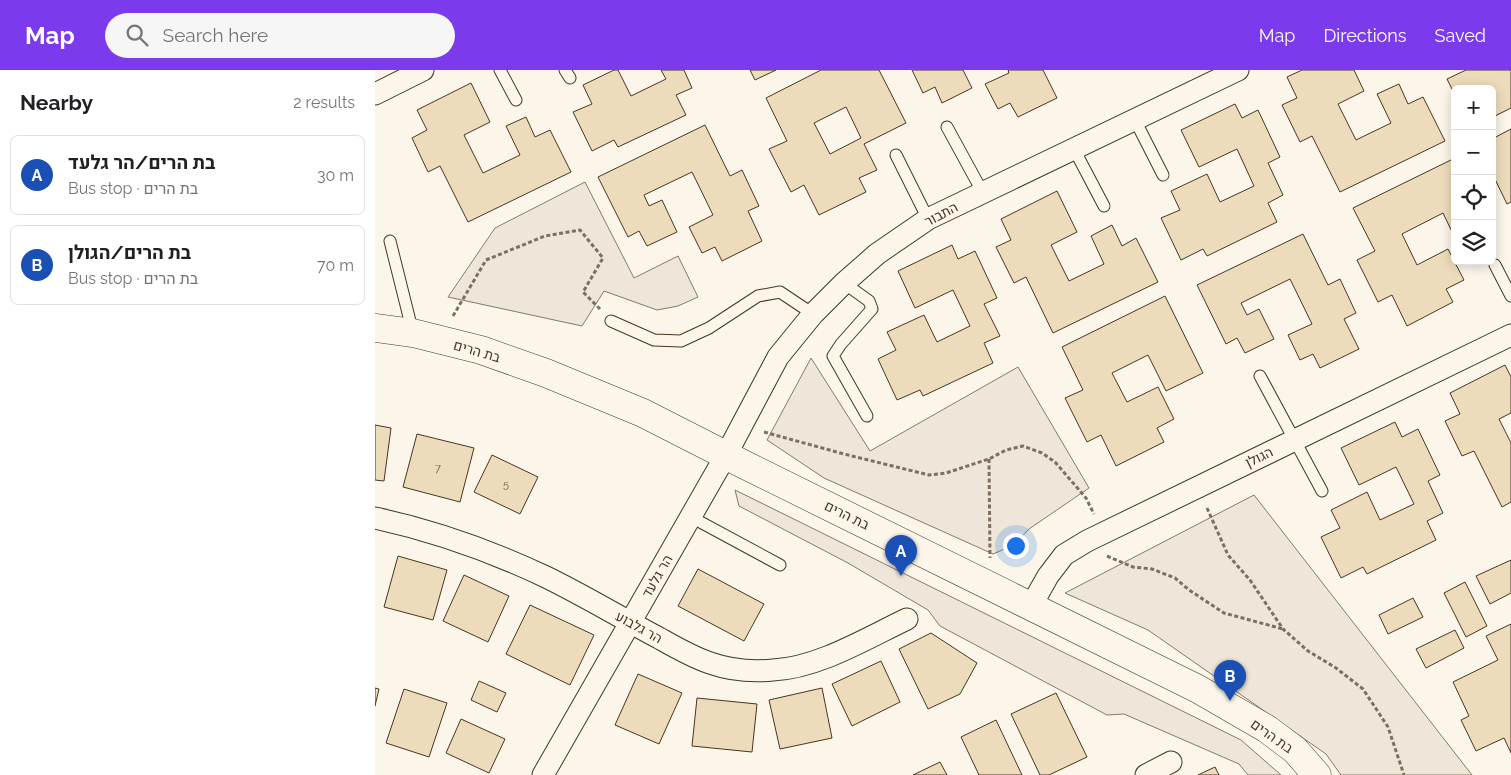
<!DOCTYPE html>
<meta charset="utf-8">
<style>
:root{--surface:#fff;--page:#f6f6f6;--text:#202124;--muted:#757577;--line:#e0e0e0;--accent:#7c3aed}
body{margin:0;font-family:Raleway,Heebo,sans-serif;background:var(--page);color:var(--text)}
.controls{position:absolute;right:15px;top:15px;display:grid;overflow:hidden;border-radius:8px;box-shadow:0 2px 12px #0003}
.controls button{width:45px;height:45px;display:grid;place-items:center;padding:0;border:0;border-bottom:1px solid var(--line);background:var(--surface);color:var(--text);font:25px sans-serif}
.you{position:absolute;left:640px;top:475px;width:18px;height:18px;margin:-12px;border:4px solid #fff;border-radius:50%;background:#1a73e8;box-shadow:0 0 0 8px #1a73e833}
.badge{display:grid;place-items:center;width:32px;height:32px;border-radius:50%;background:var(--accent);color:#fff;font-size:16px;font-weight:700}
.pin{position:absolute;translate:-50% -41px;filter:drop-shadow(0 1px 2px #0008)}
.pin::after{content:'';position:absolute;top:26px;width:18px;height:15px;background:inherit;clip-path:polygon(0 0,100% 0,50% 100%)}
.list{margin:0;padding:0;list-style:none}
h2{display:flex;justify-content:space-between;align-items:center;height:65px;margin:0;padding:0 20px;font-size:21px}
h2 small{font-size:16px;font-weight:400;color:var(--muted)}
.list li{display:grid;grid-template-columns:32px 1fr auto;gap:15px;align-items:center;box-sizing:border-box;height:80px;margin:0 10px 10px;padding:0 10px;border:1px solid var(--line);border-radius:8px}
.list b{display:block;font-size:19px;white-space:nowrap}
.list p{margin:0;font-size:16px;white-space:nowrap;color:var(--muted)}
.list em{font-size:16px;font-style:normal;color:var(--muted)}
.icon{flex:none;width:28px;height:28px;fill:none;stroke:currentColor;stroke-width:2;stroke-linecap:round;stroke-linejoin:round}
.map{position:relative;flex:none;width:1136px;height:705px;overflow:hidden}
header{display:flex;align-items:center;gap:30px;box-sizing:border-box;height:70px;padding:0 25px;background:var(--accent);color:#fff}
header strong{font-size:24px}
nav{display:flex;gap:28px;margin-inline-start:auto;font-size:18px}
.search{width:350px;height:45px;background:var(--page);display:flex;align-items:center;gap:12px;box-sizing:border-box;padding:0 18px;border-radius:28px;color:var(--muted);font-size:19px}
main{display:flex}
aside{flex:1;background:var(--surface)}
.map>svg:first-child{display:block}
.green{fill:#ede6d9;stroke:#887966}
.building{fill:#ecdcbc;stroke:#4a3520;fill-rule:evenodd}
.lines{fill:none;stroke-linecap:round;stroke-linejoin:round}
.service-casing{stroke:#4a3520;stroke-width:13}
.minor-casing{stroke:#4a3520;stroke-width:23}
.tertiary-casing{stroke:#4a3520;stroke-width:29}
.path{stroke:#7f6f5c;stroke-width:3;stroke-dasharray:4 2.5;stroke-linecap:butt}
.service{stroke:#fbf6e9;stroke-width:11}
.minor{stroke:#fbf6e9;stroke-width:21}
.tertiary{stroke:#fbf6e9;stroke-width:28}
.labels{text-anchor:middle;stroke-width:4;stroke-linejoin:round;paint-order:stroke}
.number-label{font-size:11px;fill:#725f47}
.street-label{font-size:14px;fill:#4a3520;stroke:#fbf6e9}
</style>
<header>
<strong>Map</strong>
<div class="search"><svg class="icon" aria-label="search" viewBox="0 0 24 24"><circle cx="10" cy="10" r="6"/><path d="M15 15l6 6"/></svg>Search here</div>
<nav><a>Map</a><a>Directions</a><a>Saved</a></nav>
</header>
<main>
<aside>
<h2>Nearby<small>2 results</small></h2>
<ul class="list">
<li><span class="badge" style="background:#1a4fb4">A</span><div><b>בת הרים/הר גלעד</b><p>Bus stop · בת הרים</p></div><em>30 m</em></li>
<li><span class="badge" style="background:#1a4fb4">B</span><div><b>בת הרים/הגולן</b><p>Bus stop · בת הרים</p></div><em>70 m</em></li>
</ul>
</aside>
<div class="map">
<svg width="1136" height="705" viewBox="0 0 1136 705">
<rect width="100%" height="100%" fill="#fbf6e9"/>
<!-- green -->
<g class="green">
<polygon points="210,112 259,208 303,186 323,227 303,236 282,240 229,221 207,256 73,227 120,158"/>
<polygon points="436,288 495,381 643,297 714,418 654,459 639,475 618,484 449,408 392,370"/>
<polygon points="360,420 866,670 906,705 873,705 864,694 749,644 732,645 565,556 553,540 473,493 364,436"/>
<polygon points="879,425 1097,705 966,705 951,684 773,560 690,523"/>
</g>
<!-- building -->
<g class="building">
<polygon points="239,0 243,0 256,26 291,9 286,0 309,0 317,18 301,25 311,45 243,77 239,70 217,81 198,42 217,34 208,15"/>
<polygon points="375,0 401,0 380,10"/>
<path d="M446,0h58l27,53 -42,21 13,26 -18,8 7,14 -47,23 -15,-30 -13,7 -22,-43 18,-8 -21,-43zM471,37l15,31 -31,16 -16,-31z"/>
<polygon points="537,0 588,0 597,18 567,33 560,17 548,23"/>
<polygon points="633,0 668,0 682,28 643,47 635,33 623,39 610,14 634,3"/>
<polygon points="927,0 979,0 989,21 963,34 981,70 1016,53 1002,24 1024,14 1033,34 1048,27 1070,71 965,122 937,66 925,72 907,35 922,28 912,7"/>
<polygon points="1091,0 1136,0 1136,38 1118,47 1117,19 1080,19 1080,25 1072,9"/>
<polygon points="96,13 115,52 89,65 108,103 145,85 131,56 151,47 160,67 175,60 196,102 93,152 65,96 53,102 37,68 52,60 42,40"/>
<polygon points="860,34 867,48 883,40 905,87 893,93 908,125 893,133 902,152 832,186 828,179 806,190 786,148 805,140 796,121 832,104 845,132 879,116 862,79 824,97 806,60"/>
<polygon points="330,55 355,106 367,100 384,136 373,141 387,171 347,191 340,177 327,183 314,157 338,145 317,102 269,125 274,136 287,130 302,162 272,176 264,161 253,167 223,107"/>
<polygon points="1136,59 1136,132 1132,134 1117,103 1117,69"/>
<polygon points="1080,88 1080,168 1068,143 1027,164 1042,195 1073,179 1089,210 1071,219 1078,232 1032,256 1017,225 1003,232 982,190 1000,181 978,138"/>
<polygon points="682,121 702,162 676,175 694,211 729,194 716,166 737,155 747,176 761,168 783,212 678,263 651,207 639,213 621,177 636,170 626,149"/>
<polygon points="928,164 953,215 965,209 981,243 969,249 984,279 945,298 938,284 925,290 913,265 937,254 915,209 866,233 872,245 884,239 899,269 870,283 862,268 851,274 822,215"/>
<polygon points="577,175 583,189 600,181 622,228 609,234 625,266 609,273 618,293 548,326 545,320 522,330 503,289 521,280 512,262 549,245 562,272 595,256 578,220 540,238 523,201"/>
<polygon points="790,226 828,303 791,321 773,285 737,303 752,332 783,317 799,349 782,358 789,372 741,396 726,365 712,372 690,328 708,320 687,277"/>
<polygon points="1130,295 1136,307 1136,343 1124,349 1136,373 1136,432 1127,437 1099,381 1087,386 1070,351 1085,344 1075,323"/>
<polygon points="1020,352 1027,367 1043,359 1065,405 1053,411 1068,443 1052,451 1061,470 992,504 988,497 966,508 946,467 965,458 956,440 992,422 1005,450 1039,434 1021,397 984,415 966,378"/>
<polygon points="0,355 16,358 9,411 0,410"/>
<polygon points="42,364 99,378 85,432 28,417"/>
<polygon points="117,385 163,407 145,444 99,422"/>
<polygon points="23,486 72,500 58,550 9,537"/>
<polygon points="1136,490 1136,523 1115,534 1101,506"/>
<polygon points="323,499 389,534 369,571 303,536"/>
<polygon points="89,505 134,526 113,572 68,551"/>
<polygon points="1090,512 1112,556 1091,567 1069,523"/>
<polygon points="1038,528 1048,547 1013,564 1004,545"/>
<polygon points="155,535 219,565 195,615 131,584"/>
<polygon points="1136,554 1136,683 1129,668 1101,681 1086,650 1094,646 1078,612 1123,590 1111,566"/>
<polygon points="1080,560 1089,578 1051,598 1041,579"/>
<polygon points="556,563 602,593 585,624 553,639 524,579"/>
<polygon points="506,591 525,632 477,656 457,614"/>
<polygon points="263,604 307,623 284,674 240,655"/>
<polygon points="104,611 131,623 122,642 96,630"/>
<polygon points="0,618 4,619 0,636"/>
<polygon points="447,618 457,668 405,679 394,630"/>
<polygon points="29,619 72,633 54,687 11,673"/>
<polygon points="681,623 712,687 674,705 665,705 636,644"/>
<polygon points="322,628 382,634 377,682 317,676"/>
<polygon points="86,649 130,669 114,703 71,683"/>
<polygon points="621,650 647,705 604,705 586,667"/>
<polygon points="565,692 572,705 538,705"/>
<polygon points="840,697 844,705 823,705"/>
</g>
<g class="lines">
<!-- service casing -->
<g class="service-casing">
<g id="service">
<polyline points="125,0 141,30"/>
<polyline points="190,0 195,8"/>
<polyline points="760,50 788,105"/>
<polyline points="572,57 608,123"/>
<polyline points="699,79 729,136"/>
<polyline points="521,85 553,149"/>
<polyline points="15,171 38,263"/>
<polyline points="1120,195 1136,226"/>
<polyline points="469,213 494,231 497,239 466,274 458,286 492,346"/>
<polyline points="236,251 279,270 306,271 334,258 383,226 405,222 438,244"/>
<polyline points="885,306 947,421"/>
<polyline points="316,447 405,495"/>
</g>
</g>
<!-- minor casing -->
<g class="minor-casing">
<g id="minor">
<polyline points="0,24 48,0"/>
<path d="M0,448c60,13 116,33 171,59 39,19 75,41 113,61 16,9 33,19 51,25 20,7 42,9 63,7 45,-2 94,-32 134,-51"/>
<polyline points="656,536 673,506 689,485 712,471 1136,265"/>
<polyline points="168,705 351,385 403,287 438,244 469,213 502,184 553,149 863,0"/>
<polyline points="771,705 796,692"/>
</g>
</g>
<!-- tertiary casing -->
<g class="tertiary-casing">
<polyline id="tertiary" points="0,258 38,263 106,280 171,303 268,343 368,394 823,619 892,659 920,680 942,705"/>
</g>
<!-- path -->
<g class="path">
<polyline points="78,246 111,190 170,166 205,160 228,188 208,222 225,239"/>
<polyline points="389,362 469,384 554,405 571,403 614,389 631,380 648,376 667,383 680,392 711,428 719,444"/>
<polyline points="614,389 615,488"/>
<polyline points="832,438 853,485 875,510 908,559 933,581 961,598 988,619 1013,657 1029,705"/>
<polyline points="732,486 758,497 777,499 800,508 814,520 849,543 908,559"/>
</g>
<!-- service -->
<use href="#service" class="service"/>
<!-- minor -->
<use href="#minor" class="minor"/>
<!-- tertiary -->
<use href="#tertiary" class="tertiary"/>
</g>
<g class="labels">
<!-- number labels -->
<g class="number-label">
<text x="63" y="402">7</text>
<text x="131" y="418">5</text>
</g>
<!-- street labels -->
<g class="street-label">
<text transform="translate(566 144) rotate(-28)" y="5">התבור</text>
<text transform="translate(102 281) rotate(16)" y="5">בת הרים</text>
<text transform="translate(884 387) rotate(-26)" y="5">הגולן</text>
<text transform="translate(472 445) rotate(26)" y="5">בת הרים</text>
<text transform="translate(282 506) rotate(-60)" y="5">הר גלעד</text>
<text transform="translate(264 557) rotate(29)" y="5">הר גלבוע</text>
<text transform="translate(897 666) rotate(35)" y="5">בת הרים</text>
</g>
</g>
</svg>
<div class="controls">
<button>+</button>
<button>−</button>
<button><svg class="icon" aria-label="locate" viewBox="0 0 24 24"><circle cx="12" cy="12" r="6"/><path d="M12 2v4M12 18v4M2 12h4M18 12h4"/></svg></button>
<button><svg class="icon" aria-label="layers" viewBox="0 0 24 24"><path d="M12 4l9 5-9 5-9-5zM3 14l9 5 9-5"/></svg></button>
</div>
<div class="you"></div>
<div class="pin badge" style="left:526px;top:506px;background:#1a4fb4">A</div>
<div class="pin badge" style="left:855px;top:631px;background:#1a4fb4">B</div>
</div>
</main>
